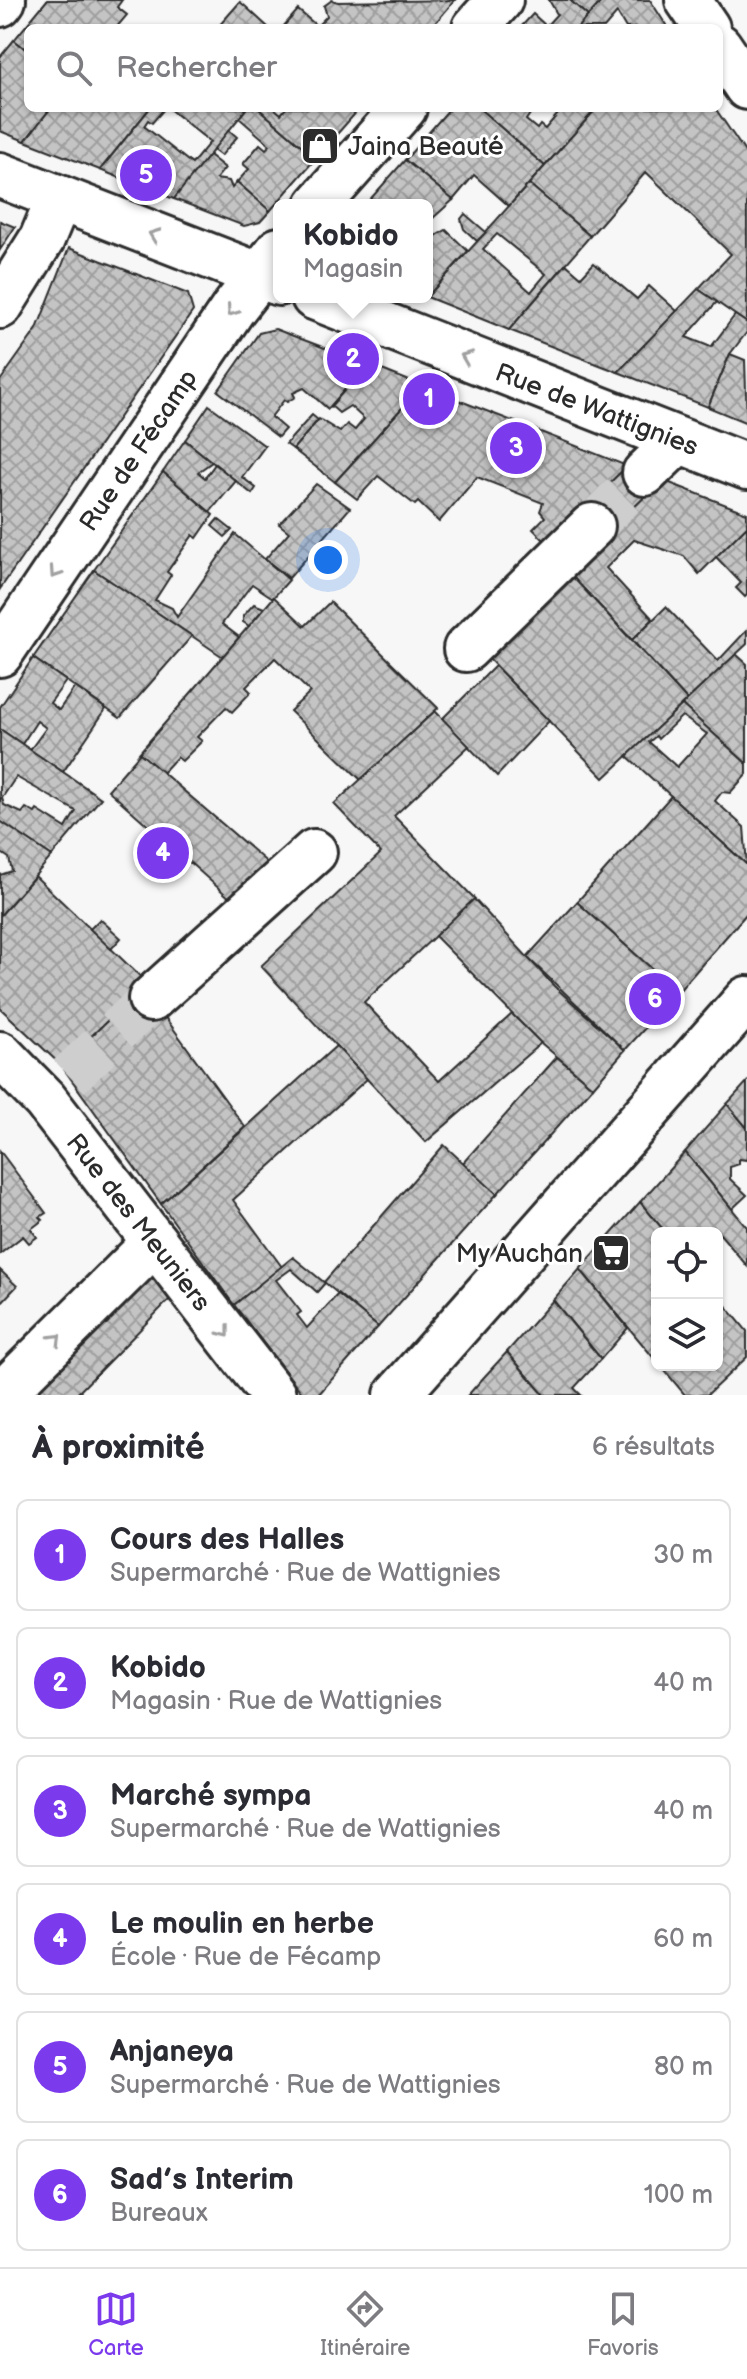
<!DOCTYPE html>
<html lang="fr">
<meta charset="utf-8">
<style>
:root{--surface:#fff;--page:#f2f2f3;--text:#2b2b33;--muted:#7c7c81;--line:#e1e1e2;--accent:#7c3aed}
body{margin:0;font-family:"Balsamiq Sans",sans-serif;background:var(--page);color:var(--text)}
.controls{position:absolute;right:24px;bottom:24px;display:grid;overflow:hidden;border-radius:12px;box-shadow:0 2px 6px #0004}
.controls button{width:72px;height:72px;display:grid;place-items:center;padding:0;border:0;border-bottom:2px solid var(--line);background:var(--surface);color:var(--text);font:40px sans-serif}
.you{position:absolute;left:328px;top:560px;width:28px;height:28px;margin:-20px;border:6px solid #fff;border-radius:50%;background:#1a73e8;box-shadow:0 0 0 12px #1a73e833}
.badge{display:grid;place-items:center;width:52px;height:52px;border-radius:50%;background:var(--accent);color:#fff;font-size:26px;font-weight:700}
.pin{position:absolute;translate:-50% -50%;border:4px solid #fff;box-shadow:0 2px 8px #0006}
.popup{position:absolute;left:273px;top:199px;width:160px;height:104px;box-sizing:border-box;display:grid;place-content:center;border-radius:12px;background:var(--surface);filter:drop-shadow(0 2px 6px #0005);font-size:26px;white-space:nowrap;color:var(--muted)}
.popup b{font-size:30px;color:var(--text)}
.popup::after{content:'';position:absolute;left:50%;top:100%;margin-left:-16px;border:16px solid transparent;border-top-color:var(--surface)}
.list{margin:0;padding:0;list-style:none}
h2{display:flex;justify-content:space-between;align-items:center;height:104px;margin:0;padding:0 32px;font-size:34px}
h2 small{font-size:26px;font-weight:400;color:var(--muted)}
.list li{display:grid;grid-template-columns:52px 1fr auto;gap:24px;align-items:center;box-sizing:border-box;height:112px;margin:0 16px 16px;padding:0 16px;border:2px solid var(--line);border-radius:12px}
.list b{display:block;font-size:30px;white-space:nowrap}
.list p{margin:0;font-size:26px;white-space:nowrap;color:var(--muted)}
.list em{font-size:26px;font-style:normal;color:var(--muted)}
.icon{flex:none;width:44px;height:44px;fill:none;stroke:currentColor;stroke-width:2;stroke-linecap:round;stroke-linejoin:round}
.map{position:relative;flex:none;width:747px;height:1395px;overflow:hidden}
.search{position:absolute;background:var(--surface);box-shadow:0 2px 6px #0004;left:24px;right:24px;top:24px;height:88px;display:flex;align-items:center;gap:20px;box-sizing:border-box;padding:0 28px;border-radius:12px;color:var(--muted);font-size:30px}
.sheet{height:872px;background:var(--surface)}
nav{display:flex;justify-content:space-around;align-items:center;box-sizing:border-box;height:112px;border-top:2px solid var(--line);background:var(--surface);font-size:22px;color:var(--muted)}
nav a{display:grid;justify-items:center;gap:4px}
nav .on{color:var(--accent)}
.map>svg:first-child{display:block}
.building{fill:url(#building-cross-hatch);stroke:#2b2b2b;stroke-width:2;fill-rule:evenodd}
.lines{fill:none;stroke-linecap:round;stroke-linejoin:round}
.minor-tunnel{stroke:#cecece;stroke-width:44;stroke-dasharray:44 22;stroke-linecap:butt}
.minor-casing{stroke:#2b2b2b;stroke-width:50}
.minor{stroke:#fff;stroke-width:44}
.oneway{stroke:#a0a0a0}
.labels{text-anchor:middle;stroke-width:6;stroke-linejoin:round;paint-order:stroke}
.poi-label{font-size:26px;fill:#2b2b2b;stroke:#fff;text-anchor:start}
.street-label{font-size:26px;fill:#2b2b2b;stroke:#fff}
</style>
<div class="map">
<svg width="747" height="1395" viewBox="0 0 747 1395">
<defs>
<pattern id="building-cross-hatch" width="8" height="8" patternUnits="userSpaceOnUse" patternTransform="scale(2)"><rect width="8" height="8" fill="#c4c4c4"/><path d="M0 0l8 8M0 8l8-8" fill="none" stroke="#9f9f9f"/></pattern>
</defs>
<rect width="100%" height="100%" fill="#f7f7f7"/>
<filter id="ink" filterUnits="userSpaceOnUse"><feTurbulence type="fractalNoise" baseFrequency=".0125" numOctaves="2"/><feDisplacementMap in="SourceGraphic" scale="16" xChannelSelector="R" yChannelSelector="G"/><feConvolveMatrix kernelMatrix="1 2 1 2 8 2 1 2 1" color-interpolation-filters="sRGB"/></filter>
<g filter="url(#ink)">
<!-- building -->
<g class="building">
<polygon points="47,0 122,0 117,7 127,15 116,28 28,28 28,51 14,40"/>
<polygon points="332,0 338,2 455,0 431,28 282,28 298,10 317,26 327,16 324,6"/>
<polygon points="549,0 570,0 588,16 577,28 520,28 533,14 546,26 557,14"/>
<polygon points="570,0 603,0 588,16"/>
<polygon points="603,0 650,0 668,28 626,28 617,13 604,28 577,28"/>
<polygon points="240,2 245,6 269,28 217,28"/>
<polygon points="14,40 28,51 28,108 51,108 25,141 0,131 0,57"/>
<polygon points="51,108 150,108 100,170 25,141"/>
<polygon points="150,108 165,108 152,123 148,120 144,126 192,164 210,142 168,108 247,108 174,199 100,170"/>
<polygon points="247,108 258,108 316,158 270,211 237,182 249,169 243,164 260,144 266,149 270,145 239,118"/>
<polygon points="258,108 274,108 281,114 286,108 360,108 316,158"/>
<polygon points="450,108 479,108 545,166 509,206 474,175 453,200 405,160"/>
<polygon points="479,108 534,108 526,120 537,129 540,125 545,129 563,108 597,108 545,166"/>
<polygon points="597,108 715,108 747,155 747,323 698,289 731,254 646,172 590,236 529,184"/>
<polygon points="229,130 237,137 221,156 213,150"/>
<polygon points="209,155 225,168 216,179 229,181 232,188 237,182 270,211 260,222 244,226 174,199"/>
<polygon points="405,160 453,200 432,219 427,219 427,205 365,205"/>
<path d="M529,184l61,52 -81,94 -82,-33zM497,234l49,40 -15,18 -48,-43z"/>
<polygon points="465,214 486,232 477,241 464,229 461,219"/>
<polygon points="0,221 15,227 0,250"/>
<polygon points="446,230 468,251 427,297 427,234 432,238"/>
<polygon points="69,248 188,294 193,311 0,589 0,381 37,329"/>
<polygon points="594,263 637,299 649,286 677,311 618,372 509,330 566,264 581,277"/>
<polygon points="698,289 717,302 686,337 711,347 735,315 747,323 747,332 730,354 708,407 618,372"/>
<polygon points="275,329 367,364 328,409 304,388 293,393 295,397 287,402 284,400 271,417 285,429 278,437 218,391 259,333"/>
<polygon points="730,354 745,360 747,423 708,407"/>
<polygon points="367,364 422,386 335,482 293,449 319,419 340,432 347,424 355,430 364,419 350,406 339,413 331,406"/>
<polygon points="422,386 556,438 627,466 548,544 533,529 545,517 540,511 543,503 477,477 439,522 418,502 415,505 378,476 357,499 335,482"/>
<polygon points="209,405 265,446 242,477 256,488 252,494 185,440"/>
<polygon points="312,415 318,420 293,449 286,444"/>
<polygon points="185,440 212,462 198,472 205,478 215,464 236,481 210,512 163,472"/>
<polygon points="627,466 662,480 603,538 579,513"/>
<polygon points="163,472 213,515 197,538 193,535 167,572 171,575 155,600 172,608 177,617 235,534 289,580 273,598 252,584 222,624 239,637 223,657 94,570"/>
<polygon points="662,480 747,513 747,526 699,574 684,556 634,540 606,568 653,619 632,640 568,572"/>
<polygon points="316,484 350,508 289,578 265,559 289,532 279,524"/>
<polygon points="218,519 232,530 225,537 212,526"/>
<polygon points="747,526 747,595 745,597 736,588 741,583 716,557"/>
<polygon points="94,570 192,636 120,718 33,658"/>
<polygon points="568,572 687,700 604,778 484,654"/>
<polygon points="274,597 305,626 330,602 438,708 361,780 290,711 310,692 275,658 246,687 251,692 232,712 226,707 197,737 202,741 182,761 177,757 162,773 139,753"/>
<polygon points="254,604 264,608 249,626 243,622 243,616"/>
<polygon points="666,607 718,661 747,630 747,644 687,700 632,640"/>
<polygon points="736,654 747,664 747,764 682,705"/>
<polygon points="33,658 66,681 50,703 59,710 75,687 106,709 63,772 30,750 46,728 37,721 22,744 0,729 0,707"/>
<polygon points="495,666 549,721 497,776 442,719"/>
<path d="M682,705l65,59v10l-17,19 -8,-1 -7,9 29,26 3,38 -120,-109zM682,716l25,18 -30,33 -28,-25 7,-6 2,3z"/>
<polygon points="435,711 469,746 394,816 475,899 364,1002 439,1081 512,1014 541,1043 426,1142 261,966 381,853 334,804"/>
<path d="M0,729l101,69 -49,58 -52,-35zM16,777l60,34 -10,17 -29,-18 -2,3 -9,-5 -4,5 -18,-8 -2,-7z"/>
<polygon points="140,753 270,865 233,901 108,790"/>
<polygon points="671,796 747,865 747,913 678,992 577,902"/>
<polygon points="0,821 52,856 0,916 0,875 12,871 9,858 0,852"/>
<polygon points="35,876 147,983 61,1065 0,1008 0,916"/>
<polygon points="474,899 554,986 625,1050 593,1087 541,1043 435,936"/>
<polygon points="577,902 678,992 625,1050 527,957"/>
<polygon points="100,919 121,938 111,949 90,929"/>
<polygon points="143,987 245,1127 161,1204 61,1065"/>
<polygon points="336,1046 367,1079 233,1200 282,1267 234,1305 161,1204"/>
<polygon points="557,1057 593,1087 497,1194 462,1164"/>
<polygon points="747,1082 747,1128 727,1104"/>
<polygon points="727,1104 747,1128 747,1160 739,1159 739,1164 730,1167 730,1179 747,1195 732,1209 685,1152"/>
<polygon points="444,1145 497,1194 378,1327 324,1282"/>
<polygon points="0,1151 46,1213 40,1217 43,1220 31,1229 37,1237 29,1243 23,1236 0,1254"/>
<polygon points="685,1152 747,1227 747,1266 720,1234 717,1237 717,1233 666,1233 640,1202"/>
<polygon points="640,1202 666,1233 657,1233 657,1362 580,1269"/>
<polygon points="293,1257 325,1283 317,1292 291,1269 276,1280 301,1312 297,1315 307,1328 338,1294 378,1327 319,1394 302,1393 234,1305"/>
<polygon points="580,1269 628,1328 601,1359 553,1300"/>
<polygon points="0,1270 17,1286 0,1304"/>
<polygon points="137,1277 153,1278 170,1299 76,1395 22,1395"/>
<polygon points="717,1295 747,1331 747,1357 707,1395 685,1395 660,1365 717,1365"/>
<polygon points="553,1300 601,1359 574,1388 581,1395 544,1395 507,1352"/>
<polygon points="507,1352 544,1395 468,1395 485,1376"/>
</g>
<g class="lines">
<!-- minor-tunnel -->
<g class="minor-tunnel">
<polyline points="592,526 645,473"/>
<polyline points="69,1076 151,999"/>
</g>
<!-- minor casing -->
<g class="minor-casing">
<g id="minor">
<polyline points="688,0 707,28"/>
<polyline points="0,4 3,0"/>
<polyline points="475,28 500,0"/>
<polyline points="719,46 747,87"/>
<polyline points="0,175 279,283"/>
<polyline points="318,205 404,108"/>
<polyline points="314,297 747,467"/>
<polyline points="0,306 42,239 59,198"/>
<polyline points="645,473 677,442"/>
<polyline points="466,649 592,526"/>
<polyline points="0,654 233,309 279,250"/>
<polyline points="151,999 314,852"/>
<polyline points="0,1054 45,1100 273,1395"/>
<polyline points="1,1395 155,1242"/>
<polyline points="397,1395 747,999"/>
</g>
</g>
<!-- minor -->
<use href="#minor" class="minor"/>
</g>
<!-- one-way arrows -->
<defs><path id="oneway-chevron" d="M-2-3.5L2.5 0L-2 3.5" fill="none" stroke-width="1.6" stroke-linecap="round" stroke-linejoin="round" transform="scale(2)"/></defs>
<g class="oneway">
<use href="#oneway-chevron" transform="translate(154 235) rotate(-159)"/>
<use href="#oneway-chevron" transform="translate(232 311) rotate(125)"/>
<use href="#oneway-chevron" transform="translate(466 357) rotate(-158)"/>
<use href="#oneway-chevron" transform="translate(55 573) rotate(124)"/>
<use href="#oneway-chevron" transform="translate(225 1332) rotate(52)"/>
<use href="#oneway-chevron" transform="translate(56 1339) rotate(-45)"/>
</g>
</g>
<!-- icons -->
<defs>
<g id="shop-square" transform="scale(2)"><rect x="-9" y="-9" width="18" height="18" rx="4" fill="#2b2b2b" stroke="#fff"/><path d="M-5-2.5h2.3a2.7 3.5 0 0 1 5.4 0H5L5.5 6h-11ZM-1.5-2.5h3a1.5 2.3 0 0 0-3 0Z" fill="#fff"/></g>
<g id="supermarket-square" transform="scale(2)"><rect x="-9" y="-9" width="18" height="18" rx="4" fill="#2b2b2b" stroke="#fff"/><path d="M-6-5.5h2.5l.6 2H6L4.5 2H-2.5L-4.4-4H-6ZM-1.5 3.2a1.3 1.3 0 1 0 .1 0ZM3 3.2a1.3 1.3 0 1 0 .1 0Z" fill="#fff"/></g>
</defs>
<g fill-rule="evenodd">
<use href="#shop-square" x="320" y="146"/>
<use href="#supermarket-square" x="611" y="1253"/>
</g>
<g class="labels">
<!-- poi labels -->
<g class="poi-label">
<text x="348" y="155">Jaina Beauté</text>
<text x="583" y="1262" text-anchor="end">My Auchan</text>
</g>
<!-- street labels -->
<g class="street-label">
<text transform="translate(597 409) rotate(21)" y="9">Rue de Wattignies</text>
<text transform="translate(138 450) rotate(-56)" y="9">Rue de Fécamp</text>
<text transform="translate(139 1222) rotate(52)" y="9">Rue des Meuniers</text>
</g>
</g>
</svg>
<div class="controls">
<button><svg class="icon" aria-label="locate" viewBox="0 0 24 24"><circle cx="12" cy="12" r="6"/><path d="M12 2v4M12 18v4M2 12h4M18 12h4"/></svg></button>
<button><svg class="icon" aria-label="layers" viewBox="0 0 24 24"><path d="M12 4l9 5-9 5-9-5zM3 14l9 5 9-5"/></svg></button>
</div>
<div class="you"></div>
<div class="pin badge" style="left:429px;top:399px">1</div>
<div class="pin badge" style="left:353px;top:359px">2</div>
<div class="popup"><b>Kobido</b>Magasin</div>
<div class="pin badge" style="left:516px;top:448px">3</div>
<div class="pin badge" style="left:163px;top:853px">4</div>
<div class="pin badge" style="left:146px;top:175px">5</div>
<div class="pin badge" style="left:655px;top:999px">6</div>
<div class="search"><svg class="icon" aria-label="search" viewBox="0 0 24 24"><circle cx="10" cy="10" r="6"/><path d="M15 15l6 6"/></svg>Rechercher</div>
</div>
<section class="sheet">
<h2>À proximité<small>6 résultats</small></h2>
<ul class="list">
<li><span class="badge">1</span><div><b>Cours des Halles</b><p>Supermarché · Rue de Wattignies</p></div><em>30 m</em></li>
<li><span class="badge">2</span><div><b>Kobido</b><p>Magasin · Rue de Wattignies</p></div><em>40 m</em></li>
<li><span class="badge">3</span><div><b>Marché sympa</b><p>Supermarché · Rue de Wattignies</p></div><em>40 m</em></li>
<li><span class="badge">4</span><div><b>Le moulin en herbe</b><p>École · Rue de Fécamp</p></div><em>60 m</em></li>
<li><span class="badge">5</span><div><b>Anjaneya</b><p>Supermarché · Rue de Wattignies</p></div><em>80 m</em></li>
<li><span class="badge">6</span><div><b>Sad’s Interim</b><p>Bureaux</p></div><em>100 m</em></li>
</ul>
</section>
<nav>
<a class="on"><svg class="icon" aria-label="map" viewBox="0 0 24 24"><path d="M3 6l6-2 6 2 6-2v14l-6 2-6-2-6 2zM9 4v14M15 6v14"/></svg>Carte</a>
<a><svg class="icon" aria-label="directions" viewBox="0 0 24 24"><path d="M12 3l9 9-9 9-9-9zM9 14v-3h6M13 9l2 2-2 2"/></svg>Itinéraire</a>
<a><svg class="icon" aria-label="saved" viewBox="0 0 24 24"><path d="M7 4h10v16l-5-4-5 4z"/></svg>Favoris</a>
</nav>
